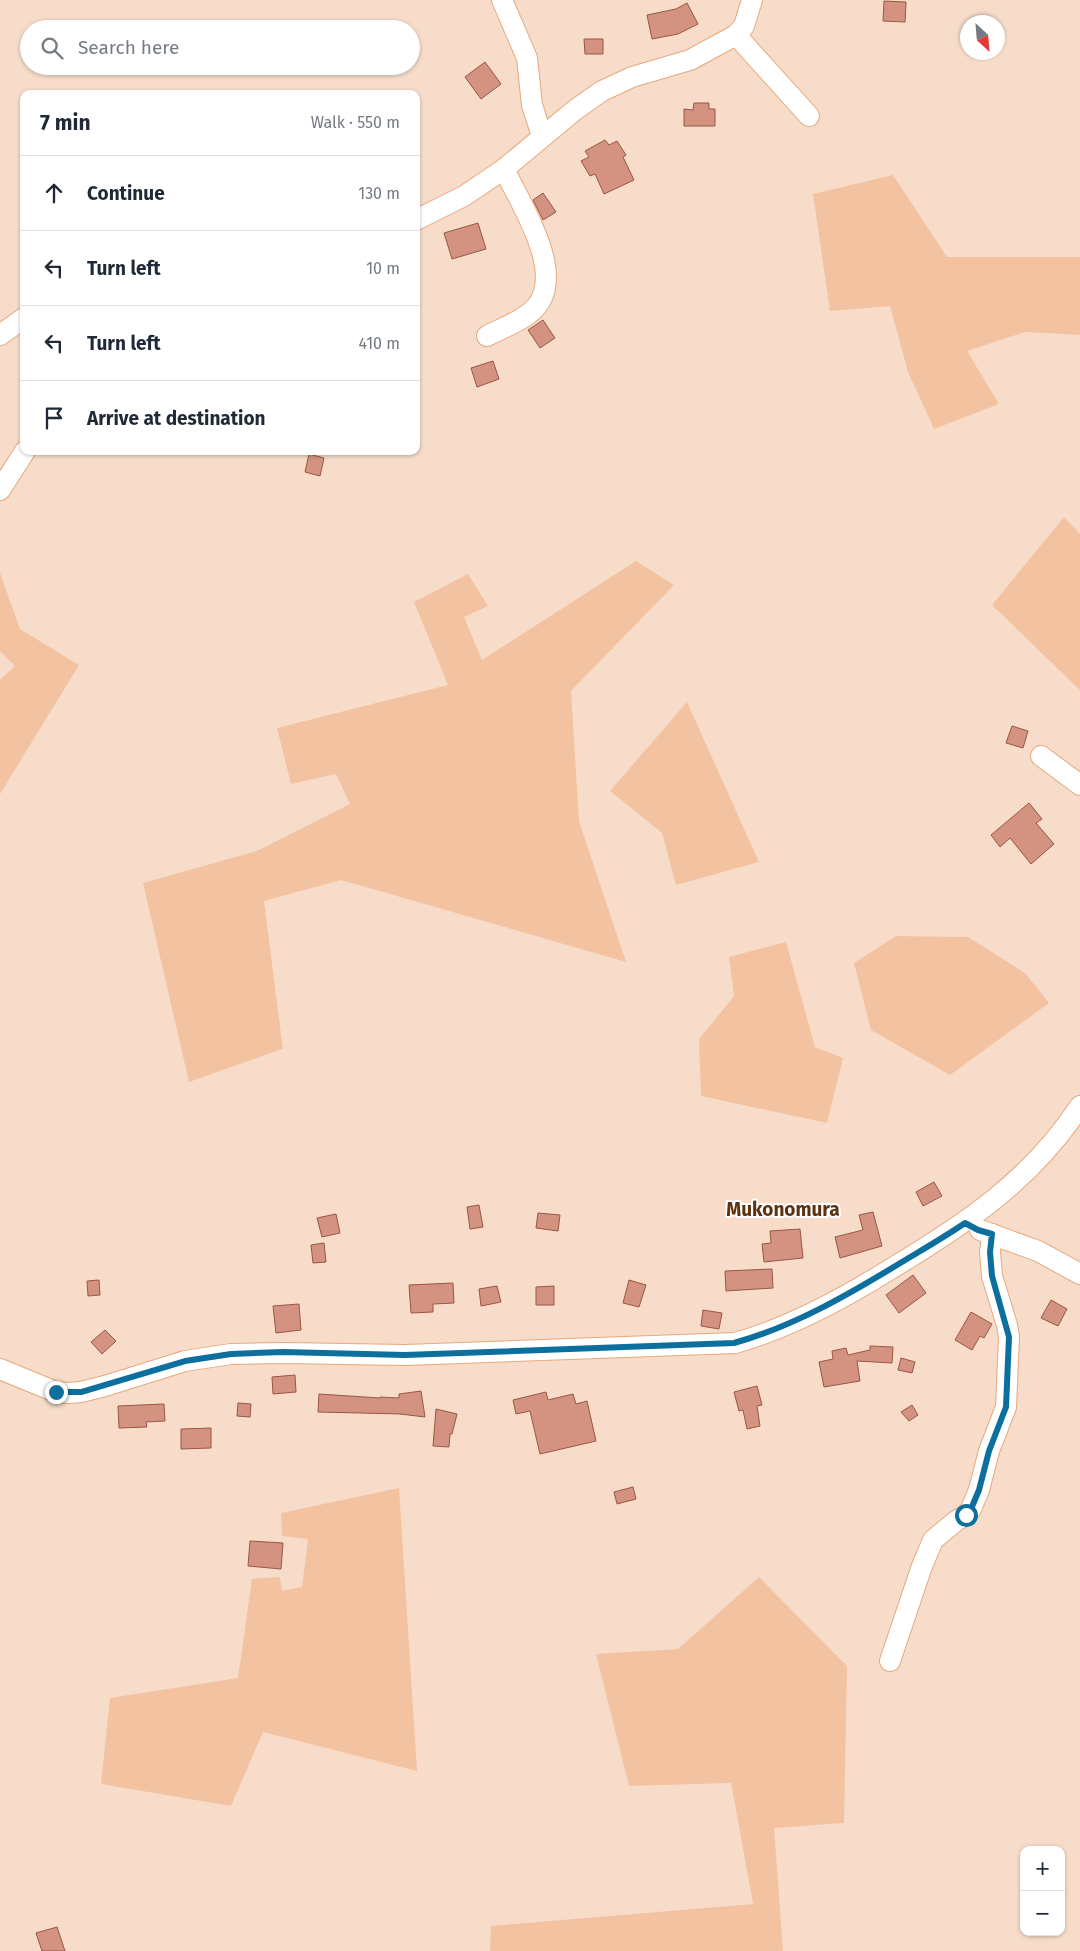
<!DOCTYPE html>
<meta charset="utf-8">
<style>
:root{--surface:#fff;--page:#f2f2f3;--text:#1f2937;--muted:#747a83;--line:#e0e1e3}
body{margin:0;font-family:"Fira Sans",sans-serif;background:var(--page);color:var(--text)}
.controls{position:absolute;right:15px;bottom:15px;display:grid;overflow:hidden;border-radius:10px;box-shadow:0 1px 4px #0004}
.controls button{width:45px;height:45px;display:grid;place-items:center;padding:0;border:0;border-bottom:1px solid var(--line);background:var(--surface);color:var(--text);font:25px sans-serif}
.compass{position:absolute;left:960px;top:15px;width:45px;height:45px;border-radius:50%;background:var(--surface);box-shadow:0 1px 4px #0004;rotate:154deg}
.stop{position:absolute;width:15px;height:15px;margin:-11px;border:4px solid #0c6f9d;border-radius:50%;background:#fff}
.stop.end{background:#0c6f9d;border-color:#fff;box-shadow:0 1px 5px #0008}
.list{margin:0;padding:0;list-style:none}
h2{display:flex;justify-content:space-between;align-items:center;height:65px;margin:0;padding:0 20px;font-size:21px}
h2 small{font-size:16px;font-weight:400;color:var(--muted)}
.list li{display:grid;grid-template-columns:32px 1fr auto;gap:15px;align-items:center;box-sizing:border-box;height:75px;padding:0 20px;border-top:1px solid var(--line)}
.list b{display:block;font-size:19px;white-space:nowrap}
.list em{font-size:16px;font-style:normal;color:var(--muted)}
.icon{flex:none;width:28px;height:28px;fill:none;stroke:currentColor;stroke-width:2;stroke-linecap:round;stroke-linejoin:round}
.map{position:relative;flex:none;width:1080px;height:1951px;overflow:hidden}
.search{position:absolute;background:var(--surface);box-shadow:0 1px 4px #0004;left:20px;top:20px;width:400px;height:55px;display:flex;align-items:center;gap:12px;box-sizing:border-box;padding:0 18px;border-radius:28px;color:var(--muted);font-size:19px}
.panel{position:absolute;background:var(--surface);box-shadow:0 1px 4px #0004;left:20px;top:90px;width:400px;height:365px;border-radius:10px}
.map>svg:first-child{display:block}
.green{fill:#f3c3a1}
.building{fill:#d49381;stroke:#9a5643}
.lines{fill:none;stroke-linecap:round;stroke-linejoin:round}
.minor-casing{stroke:#e7a97b;stroke-width:22}
.minor{stroke:#fff;stroke-width:20}
.route{stroke:#0c6f9d;stroke-width:6}
.labels{text-anchor:middle;stroke-width:4;stroke-linejoin:round;paint-order:stroke}
.quarter-label{font-size:19px;font-weight:bold;fill:#5c3310;stroke:#fff}
</style>
<div class="map">
<svg width="1080" height="1951" viewBox="0 0 1080 1951">
<rect width="100%" height="100%" fill="#f7dcca"/>
<!-- green -->
<g class="green">
<polygon points="893,175 947,257 1080,257 1080,335 1025,332 967,351 999,404 934,429 908,372 890,306 830,311 813,194"/>
<polygon points="1064,517 1080,534 1080,690 992,605"/>
<polygon points="636,561 674,585 571,691 579,821 626,962 341,880 264,901 283,1050 282,1049 189,1082 143,883 257,851 350,804 336,774 291,784 277,728 448,685 414,602 468,574 488,606 464,617 482,660"/>
<polygon points="0,573 20,629 79,665 0,794 0,680 15,666 0,651"/>
<polygon points="687,702 759,862 676,885 662,833 610,791"/>
<polygon points="896,936 968,937 1025,973 1049,1003 950,1075 871,1030 854,963"/>
<polygon points="786,942 815,1047 843,1058 827,1123 701,1096 699,1039 734,996 729,957"/>
<polygon points="399,1488 417,1771 263,1732 231,1806 101,1784 110,1698 238,1678 252,1579 280,1577 282,1591 302,1587 308,1539 282,1536 281,1513"/>
<polygon points="759,1577 847,1666 844,1823 774,1828 783,1951 490,1951 491,1926 753,1904 731,1783 629,1786 596,1654 678,1649"/>
</g>
<!-- building -->
<g class="building">
<polygon points="884,1 906,2 905,22 883,21"/>
<polygon points="687,3 698,24 678,34 652,39 647,15 676,9"/>
<polygon points="584,39 603,39 603,54 585,54"/>
<polygon points="485,62 501,84 481,99 465,77"/>
<polygon points="694,103 709,103 709,109 715,109 715,126 684,126 684,109 693,110"/>
<polygon points="605,140 609,145 617,141 626,155 623,157 634,180 604,194 595,174 590,176 581,161 589,157 585,151"/>
<polygon points="543,193 556,212 543,220 533,200"/>
<polygon points="478,223 486,249 452,259 444,233"/>
<polygon points="543,320 555,338 540,348 528,330"/>
<polygon points="493,361 499,379 477,387 471,368"/>
<polygon points="309,454 324,458 320,476 305,472"/>
<polygon points="1012,726 1028,731 1023,748 1006,743"/>
<polygon points="1029,803 1042,819 1036,823 1054,844 1031,864 1010,838 1000,847 991,835"/>
<polygon points="934,1182 942,1196 923,1206 916,1192"/>
<polygon points="479,1205 483,1227 470,1229 467,1207"/>
<polygon points="873,1212 882,1246 840,1258 835,1237 863,1230 859,1215"/>
<polygon points="538,1213 560,1215 558,1231 536,1228"/>
<polygon points="336,1214 340,1233 322,1237 317,1218"/>
<polygon points="800,1229 803,1258 764,1262 762,1244 771,1243 770,1231"/>
<polygon points="324,1243 326,1262 313,1263 311,1245"/>
<polygon points="772,1269 773,1288 726,1291 725,1271"/>
<polygon points="913,1275 926,1293 899,1313 886,1295"/>
<polygon points="99,1280 100,1295 88,1296 87,1281"/>
<polygon points="629,1280 646,1285 639,1307 623,1303"/>
<polygon points="453,1283 454,1303 433,1304 433,1312 411,1313 409,1285"/>
<polygon points="497,1286 501,1302 481,1306 479,1289"/>
<polygon points="554,1286 554,1305 536,1305 536,1287"/>
<polygon points="1051,1300 1067,1309 1058,1326 1041,1318"/>
<polygon points="299,1304 301,1330 276,1333 273,1306"/>
<polygon points="703,1310 722,1313 719,1329 701,1326"/>
<polygon points="971,1312 992,1324 984,1338 980,1336 972,1350 955,1340"/>
<polygon points="105,1330 116,1341 102,1354 91,1342"/>
<polygon points="870,1346 893,1347 892,1363 857,1361 860,1381 824,1387 819,1362 833,1359 832,1351 846,1348 848,1355 870,1350"/>
<polygon points="901,1358 915,1362 912,1373 898,1370"/>
<polygon points="295,1375 296,1392 273,1394 272,1377"/>
<polygon points="757,1386 762,1405 757,1406 760,1426 747,1429 743,1410 739,1411 734,1392"/>
<polygon points="421,1391 425,1417 400,1414 318,1412 319,1394 380,1398 380,1397 399,1398 399,1394"/>
<polygon points="546,1392 548,1400 573,1394 576,1404 587,1401 596,1441 540,1454 530,1411 516,1414 513,1400"/>
<polygon points="238,1403 251,1404 250,1417 237,1416"/>
<polygon points="164,1404 165,1421 146,1422 147,1427 119,1428 118,1406"/>
<polygon points="912,1405 918,1415 909,1421 901,1412"/>
<polygon points="436,1409 457,1414 452,1434 450,1434 449,1447 433,1446"/>
<polygon points="211,1428 211,1448 181,1449 181,1429"/>
<polygon points="633,1487 636,1499 617,1504 614,1492"/>
<polygon points="250,1541 283,1543 281,1569 248,1566"/>
<polygon points="57,1927 65,1951 42,1951 36,1933"/>
</g>
<g class="lines">
<!-- minor casing -->
<g class="minor-casing">
<g id="minor">
<polyline points="502,0 527,58 532,105 542,136"/>
<polyline points="736,35 809,116"/>
<polyline points="416,220 464,196 504,169 575,110 602,91 632,77 690,60 736,35 744,26 752,0"/>
<polyline points="0,335 24,318"/>
<path d="M487,336c15,-8 38,-16 49,-29 30,-35 -16,-104 -32,-138"/>
<polyline points="0,490 25,451"/>
<polyline points="1041,756 1080,785"/>
<polyline points="980,1230 1038,1251 1080,1274"/>
<path d="M0,1369l56,23 13,1 12,-1 24,-6 80,-25 46,-7 52,-1 122,2 330,-12c54,-15 106,-43 154,-73 75,-45 142,-89 191,-164"/>
<polyline points="890,1661 922,1566 933,1540 956,1521 966,1515 971,1509 979,1490 989,1451 1006,1407 1009,1337 1007,1325 992,1276 990,1252 992,1234"/>
</g>
</g>
<!-- minor -->
<use href="#minor" class="minor"/>
</g>
<g class="lines">
<!-- route -->
<path class="route" d="M56,1392h25l104,-31 46,-7 52,-2 122,3 329,-12c58,-16 112,-47 163,-78 23,-14 46,-27 68,-42l13,7 14,4 -2,18 2,24 17,61 -3,70 -17,44 -10,39 -8,19 -5,6"/>
</g>
<g class="labels">
<!-- quarter labels -->
<g class="quarter-label">
<text x="783" y="1216">Mukonomura</text>
</g>
</g>
</svg>
<div class="controls">
<button>+</button>
<button>−</button>
</div>
<svg class="compass" viewBox="-18 -18 36 36"><path d="M0-13l5 13h-10z" fill="#e53935"/><path d="M0 13l5-13h-10z" fill="#747a83"/></svg>
<div class="stop" style="left:966px;top:1515px"></div>
<div class="stop end" style="left:56px;top:1392px"></div>
<div class="search"><svg class="icon" aria-label="search" viewBox="0 0 24 24"><circle cx="10" cy="10" r="6"/><path d="M15 15l6 6"/></svg>Search here</div>
<section class="panel">
<h2>7 min<small>Walk · 550 m</small></h2>
<ul class="list">
<li><svg class="icon" aria-label="ahead" viewBox="0 0 24 24"><path d="M12 20V5M6 11l6-6 6 6"/></svg><div><b>Continue</b></div><em>130 m</em></li>
<li><svg class="icon" aria-label="left" viewBox="0 0 24 24"><path d="M17 20v-9H6M10 6l-5 5 5 5"/></svg><div><b>Turn left</b></div><em>10 m</em></li>
<li><svg class="icon" aria-label="left" viewBox="0 0 24 24"><path d="M17 20v-9H6M10 6l-5 5 5 5"/></svg><div><b>Turn left</b></div><em>410 m</em></li>
<li><svg class="icon" aria-label="arrive" viewBox="0 0 24 24"><path d="M6 21V4h12l-3 4 3 4H6"/></svg><div><b>Arrive at destination</b></div></li>
</ul>
</section>
</div>
